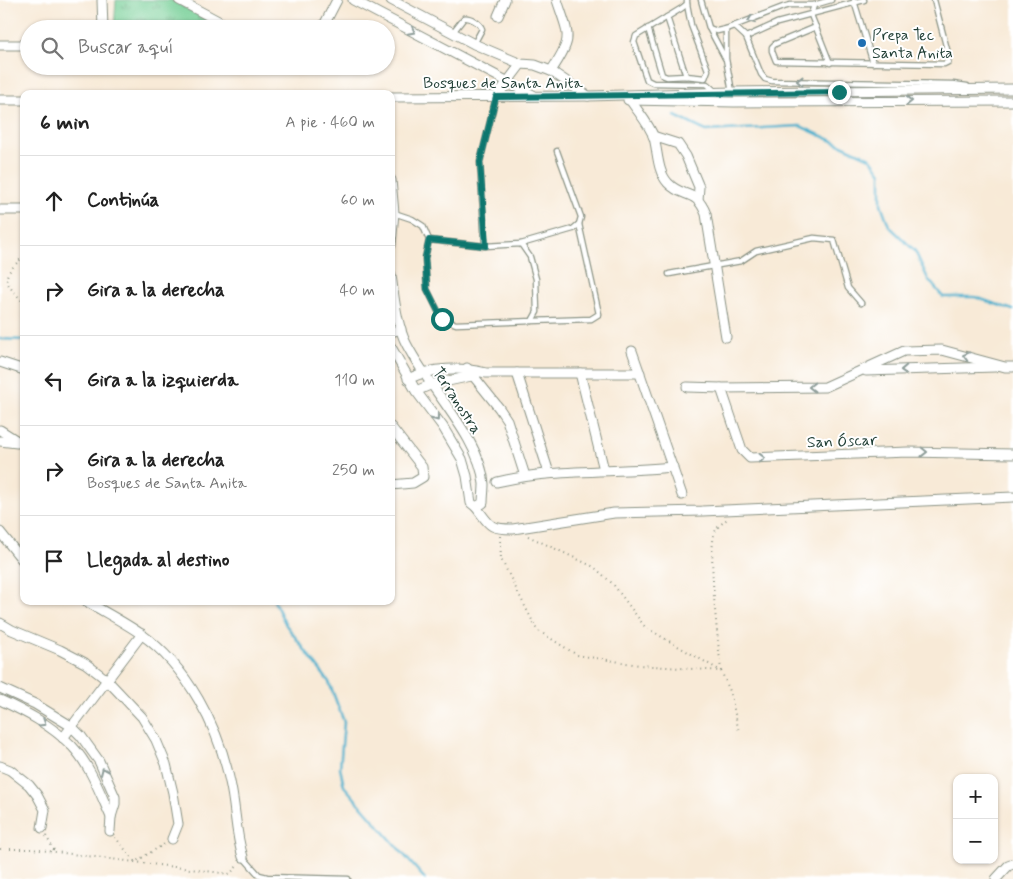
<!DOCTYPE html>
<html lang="es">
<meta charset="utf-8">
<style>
:root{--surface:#fff;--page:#f2f2f2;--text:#222;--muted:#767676;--line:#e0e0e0}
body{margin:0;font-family:Mynerve,sans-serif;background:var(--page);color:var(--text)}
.controls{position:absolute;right:15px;bottom:15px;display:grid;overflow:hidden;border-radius:10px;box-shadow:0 1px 4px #0004}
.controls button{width:45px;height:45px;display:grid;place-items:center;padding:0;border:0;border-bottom:1px solid var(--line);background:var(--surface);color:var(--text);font:25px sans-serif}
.stop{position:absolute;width:15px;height:15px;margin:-11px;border:4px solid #0f766e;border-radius:50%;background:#fff}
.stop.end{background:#0f766e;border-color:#fff;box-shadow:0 1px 5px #0008}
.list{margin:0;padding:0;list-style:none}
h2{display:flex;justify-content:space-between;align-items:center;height:65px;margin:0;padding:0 20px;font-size:21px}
h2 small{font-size:16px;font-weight:400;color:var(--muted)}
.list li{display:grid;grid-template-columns:32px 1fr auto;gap:15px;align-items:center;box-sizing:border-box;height:90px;padding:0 20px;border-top:1px solid var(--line)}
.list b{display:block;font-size:19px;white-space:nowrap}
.list p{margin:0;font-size:16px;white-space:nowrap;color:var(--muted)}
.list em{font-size:16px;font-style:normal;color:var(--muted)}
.icon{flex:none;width:28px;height:28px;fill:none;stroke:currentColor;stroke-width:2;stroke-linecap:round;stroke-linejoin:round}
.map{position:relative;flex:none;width:1013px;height:879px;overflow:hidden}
.search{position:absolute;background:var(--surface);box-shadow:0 1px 4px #0004;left:20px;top:20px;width:375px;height:55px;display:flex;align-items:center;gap:12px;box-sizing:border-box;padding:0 18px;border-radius:28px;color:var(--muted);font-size:19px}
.panel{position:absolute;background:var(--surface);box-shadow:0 1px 4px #0004;left:20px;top:90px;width:375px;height:515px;border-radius:10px}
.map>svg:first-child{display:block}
.grass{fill:url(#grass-tufts);stroke:#4a8665}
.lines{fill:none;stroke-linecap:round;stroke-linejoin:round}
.stream{stroke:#4eb0cd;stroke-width:2.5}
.lane-casing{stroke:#8c9486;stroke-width:7}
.street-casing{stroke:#8c9486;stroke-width:11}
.path{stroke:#8c9486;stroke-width:2;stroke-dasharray:1 4;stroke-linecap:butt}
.lane{stroke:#fff;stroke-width:4.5}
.street{stroke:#fff;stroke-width:9}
.oneway{stroke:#8f9e9a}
.route{stroke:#0f766e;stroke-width:6}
.poi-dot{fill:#1f6fb2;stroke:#fff;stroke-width:2}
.labels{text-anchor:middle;stroke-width:4;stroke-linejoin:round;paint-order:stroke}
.poi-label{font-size:16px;fill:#1f3d34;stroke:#fff;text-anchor:start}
.street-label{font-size:16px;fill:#1f3d34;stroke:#fff}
</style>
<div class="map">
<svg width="1013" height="879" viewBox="0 0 1013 879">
<defs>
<pattern id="grass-tufts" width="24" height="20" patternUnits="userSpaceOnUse" patternTransform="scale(1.25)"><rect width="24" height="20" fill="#76cf96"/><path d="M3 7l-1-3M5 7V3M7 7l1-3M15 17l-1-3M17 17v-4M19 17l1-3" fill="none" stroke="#60a97b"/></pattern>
</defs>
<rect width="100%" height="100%" fill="#fff"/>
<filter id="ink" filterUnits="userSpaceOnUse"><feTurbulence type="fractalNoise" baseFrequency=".02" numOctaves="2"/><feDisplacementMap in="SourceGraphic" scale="10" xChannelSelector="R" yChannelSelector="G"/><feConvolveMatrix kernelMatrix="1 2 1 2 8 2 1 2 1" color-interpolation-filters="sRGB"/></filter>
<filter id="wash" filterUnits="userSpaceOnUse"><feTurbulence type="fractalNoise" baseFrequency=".0096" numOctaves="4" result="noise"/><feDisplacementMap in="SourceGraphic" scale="20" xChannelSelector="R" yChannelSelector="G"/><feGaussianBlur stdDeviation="1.12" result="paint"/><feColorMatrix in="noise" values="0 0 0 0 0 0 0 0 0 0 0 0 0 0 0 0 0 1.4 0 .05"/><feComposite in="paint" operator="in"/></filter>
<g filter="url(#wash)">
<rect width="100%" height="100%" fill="#f8ead7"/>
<!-- grass -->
<polygon class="grass" points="116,0 171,0 224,29 114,29"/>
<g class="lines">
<!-- stream -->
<g class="stream">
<polyline points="675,116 706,131 800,126 870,158 881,173 881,204 889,226 915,251 928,279 943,297 975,297 1013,310"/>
<polyline points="0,339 24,340"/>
<polyline points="274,601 286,625 329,682 344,722 340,768 344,786 425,879"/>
</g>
</g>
</g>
<g filter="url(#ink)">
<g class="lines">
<!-- lane casing -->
<g class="lane-casing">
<g id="lane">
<polyline points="687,0 687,4 682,8 636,36 634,42 647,80 653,83 707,84 716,92"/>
<polyline points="701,0 709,28 725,58"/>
<polyline points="854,1 873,63"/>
<polyline points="814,5 811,15 830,63"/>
<polyline points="667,17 686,76"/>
<polyline points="734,26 746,37 761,74 765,79 772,81 953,84 967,86"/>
<polyline points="816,27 775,44 772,47 772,51 776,61 944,64 948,62 949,57 934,0"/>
<polyline points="648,28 662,75 667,77 686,76 705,78 708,70 691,25 687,4"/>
<polyline points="709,28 717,31 726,29"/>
<path d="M453,32l11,-14c6,-1 16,5 18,11l-8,15"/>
<polyline points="746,37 777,23 864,0"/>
<polyline points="732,92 726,59 726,29 783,7 790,5 814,5 831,0"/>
<polyline points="394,213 412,219 423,226 429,240 425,258 427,289 442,319 456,324 532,321 537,312 536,279 530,257 521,244 485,246 429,240"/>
<polyline points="521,244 573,229 579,224 581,217 557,151"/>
<polyline points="485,246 480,162 496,97"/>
<polyline points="669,274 741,261 756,251 814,238 834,240 848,288 861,303"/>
<polyline points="532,321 591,319 599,314 579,224"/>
<polyline points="243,857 259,875 267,877 348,879"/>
</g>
</g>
<!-- street casing -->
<g class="street-casing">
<g id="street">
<polyline points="102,0 103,29"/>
<polyline points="179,0 224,24 229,29"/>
<polyline points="353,0 533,95"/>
<polyline points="391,0 474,44 521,64 535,65 551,71 588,96"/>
<polyline points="498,16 505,0"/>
<polyline points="322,29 337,0"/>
<polyline points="0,45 29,45"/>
<path d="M551,71c23,-34 18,-34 6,-71"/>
<path d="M631,96v5c7,11 19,24 23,37 4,14 3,33 14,45 15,16 28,5 38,31l20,123"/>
<polyline points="391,97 588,96 733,92 1013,89"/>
<polyline points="496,97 521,64"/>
<polyline points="0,100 24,100"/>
<polyline points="628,100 734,102 1013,101"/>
<polyline points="653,136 678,144 686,156 699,187 698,200"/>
<polyline points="391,180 394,213 391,245"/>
<polyline points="0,210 24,210"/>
<path d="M391,275c3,21 5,44 13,64 20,45 76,97 80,145 0,6 -1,13 -1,19l-7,4 -5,-4 -4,-27 -5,-17 -19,-32 -27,-36 -25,-44"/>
<polyline points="391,332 401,329"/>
<polyline points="632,351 682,495"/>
<polyline points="0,362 24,370"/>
<polyline points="1013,367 1005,367 942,350 904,351 825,387 721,388 742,450 750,458 908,452 1013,454"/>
<polyline points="467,368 499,408 507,420 525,476"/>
<polyline points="866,371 995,367"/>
<polyline points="517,373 549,473"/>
<polyline points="580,373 604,470"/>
<path d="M408,379c24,-12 53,-12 78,-6h154"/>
<polyline points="687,387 721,388"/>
<polyline points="416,391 430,385 476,375"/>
<polyline points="391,427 422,467 423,477 413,483 391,485"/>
<polyline points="0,430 22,444"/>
<polyline points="0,441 17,443"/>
<path d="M497,482c58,-14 117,-9 176,-15"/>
<path d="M476,507c14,18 12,22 37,22l101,-16 88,-2 311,-14"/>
<polyline points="0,532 24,562"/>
<path d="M86,601c18,11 38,21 55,33 46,32 78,94 89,148 6,25 5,50 13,75"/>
<polyline points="0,623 12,630 60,650 85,663 107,680 142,717 156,740 166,764 173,793 178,824 172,839"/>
<polyline points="0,688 35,704 71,726 81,736 99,761 115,797 115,804 111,817 110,831"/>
<path d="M0,700c26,12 51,25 72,46 18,19 28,47 39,71"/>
<polyline points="63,738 142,634"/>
<polyline points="0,766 10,770 29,785 37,795 45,810 42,828"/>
<polyline points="996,879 1008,866 1013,864"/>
</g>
</g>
<!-- path -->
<g class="path">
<path d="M24,256c-24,23 -22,23 0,47"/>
<path d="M500,536l1,23 36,71 40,25 62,10 82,6c-2,-24 -15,-126 -5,-141 2,-4 8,-8 11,-11"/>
<polyline points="528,536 594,567 613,584 645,627 721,671 730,691 739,732"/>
<polyline points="46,836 55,852"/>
<polyline points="115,837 135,862 166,843"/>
<polyline points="0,849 32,849 230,874 239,864"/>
</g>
<!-- lane -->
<use href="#lane" class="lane"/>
<!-- street -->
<use href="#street" class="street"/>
</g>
<!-- one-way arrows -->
<defs><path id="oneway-chevron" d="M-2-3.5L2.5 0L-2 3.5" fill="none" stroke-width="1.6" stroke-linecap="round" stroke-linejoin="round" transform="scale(1.25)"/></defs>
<g class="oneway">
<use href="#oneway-chevron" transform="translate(751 20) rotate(158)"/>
<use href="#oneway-chevron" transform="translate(412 31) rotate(28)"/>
<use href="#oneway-chevron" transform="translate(800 81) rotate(-179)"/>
<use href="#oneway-chevron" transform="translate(909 101)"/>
<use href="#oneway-chevron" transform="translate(966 356) rotate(-165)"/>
<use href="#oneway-chevron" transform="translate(904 370) rotate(178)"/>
<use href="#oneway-chevron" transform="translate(812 387) rotate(179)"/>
<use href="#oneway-chevron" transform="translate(436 418) rotate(53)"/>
<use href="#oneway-chevron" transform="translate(924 452) rotate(1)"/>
<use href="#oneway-chevron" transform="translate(762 458) rotate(-1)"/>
<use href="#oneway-chevron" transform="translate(43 723) rotate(32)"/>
<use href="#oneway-chevron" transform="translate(104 771) rotate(-114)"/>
</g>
</g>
<g class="lines" filter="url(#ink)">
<!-- route -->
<polyline class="route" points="442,319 427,289 425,258 429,240 486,246 480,162 496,97 839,92"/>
</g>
<!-- markers -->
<circle class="poi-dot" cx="862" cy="43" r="5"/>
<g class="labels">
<!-- poi labels -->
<g class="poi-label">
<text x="872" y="40">Prepa Tec<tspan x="872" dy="18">Santa Anita</tspan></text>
</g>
<!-- street labels -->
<g class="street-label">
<text x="503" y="88">Bosques de Santa Anita</text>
<text transform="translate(458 400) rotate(57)" y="6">Terranostra</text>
<text transform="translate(842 440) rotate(-2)" y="6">San Óscar</text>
</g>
</g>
</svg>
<div class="controls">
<button>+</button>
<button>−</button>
</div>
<div class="stop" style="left:442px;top:319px"></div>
<div class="stop end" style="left:839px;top:92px"></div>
<div class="search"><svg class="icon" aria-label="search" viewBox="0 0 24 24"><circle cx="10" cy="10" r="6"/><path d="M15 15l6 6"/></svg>Buscar aquí</div>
<section class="panel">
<h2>6 min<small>A pie · 460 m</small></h2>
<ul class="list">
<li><svg class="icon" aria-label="ahead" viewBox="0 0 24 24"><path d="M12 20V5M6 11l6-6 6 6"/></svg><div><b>Continúa</b></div><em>60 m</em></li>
<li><svg class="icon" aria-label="right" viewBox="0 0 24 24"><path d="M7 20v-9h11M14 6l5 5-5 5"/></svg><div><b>Gira a la derecha</b></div><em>40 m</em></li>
<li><svg class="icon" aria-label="left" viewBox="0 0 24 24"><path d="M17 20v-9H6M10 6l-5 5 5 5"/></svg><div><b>Gira a la izquierda</b></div><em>110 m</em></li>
<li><svg class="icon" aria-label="right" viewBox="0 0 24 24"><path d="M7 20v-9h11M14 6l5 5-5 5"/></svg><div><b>Gira a la derecha</b><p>Bosques de Santa Anita</p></div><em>250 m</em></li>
<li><svg class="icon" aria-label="arrive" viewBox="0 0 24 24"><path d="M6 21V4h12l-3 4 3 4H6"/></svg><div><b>Llegada al destino</b></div></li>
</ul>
</section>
</div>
